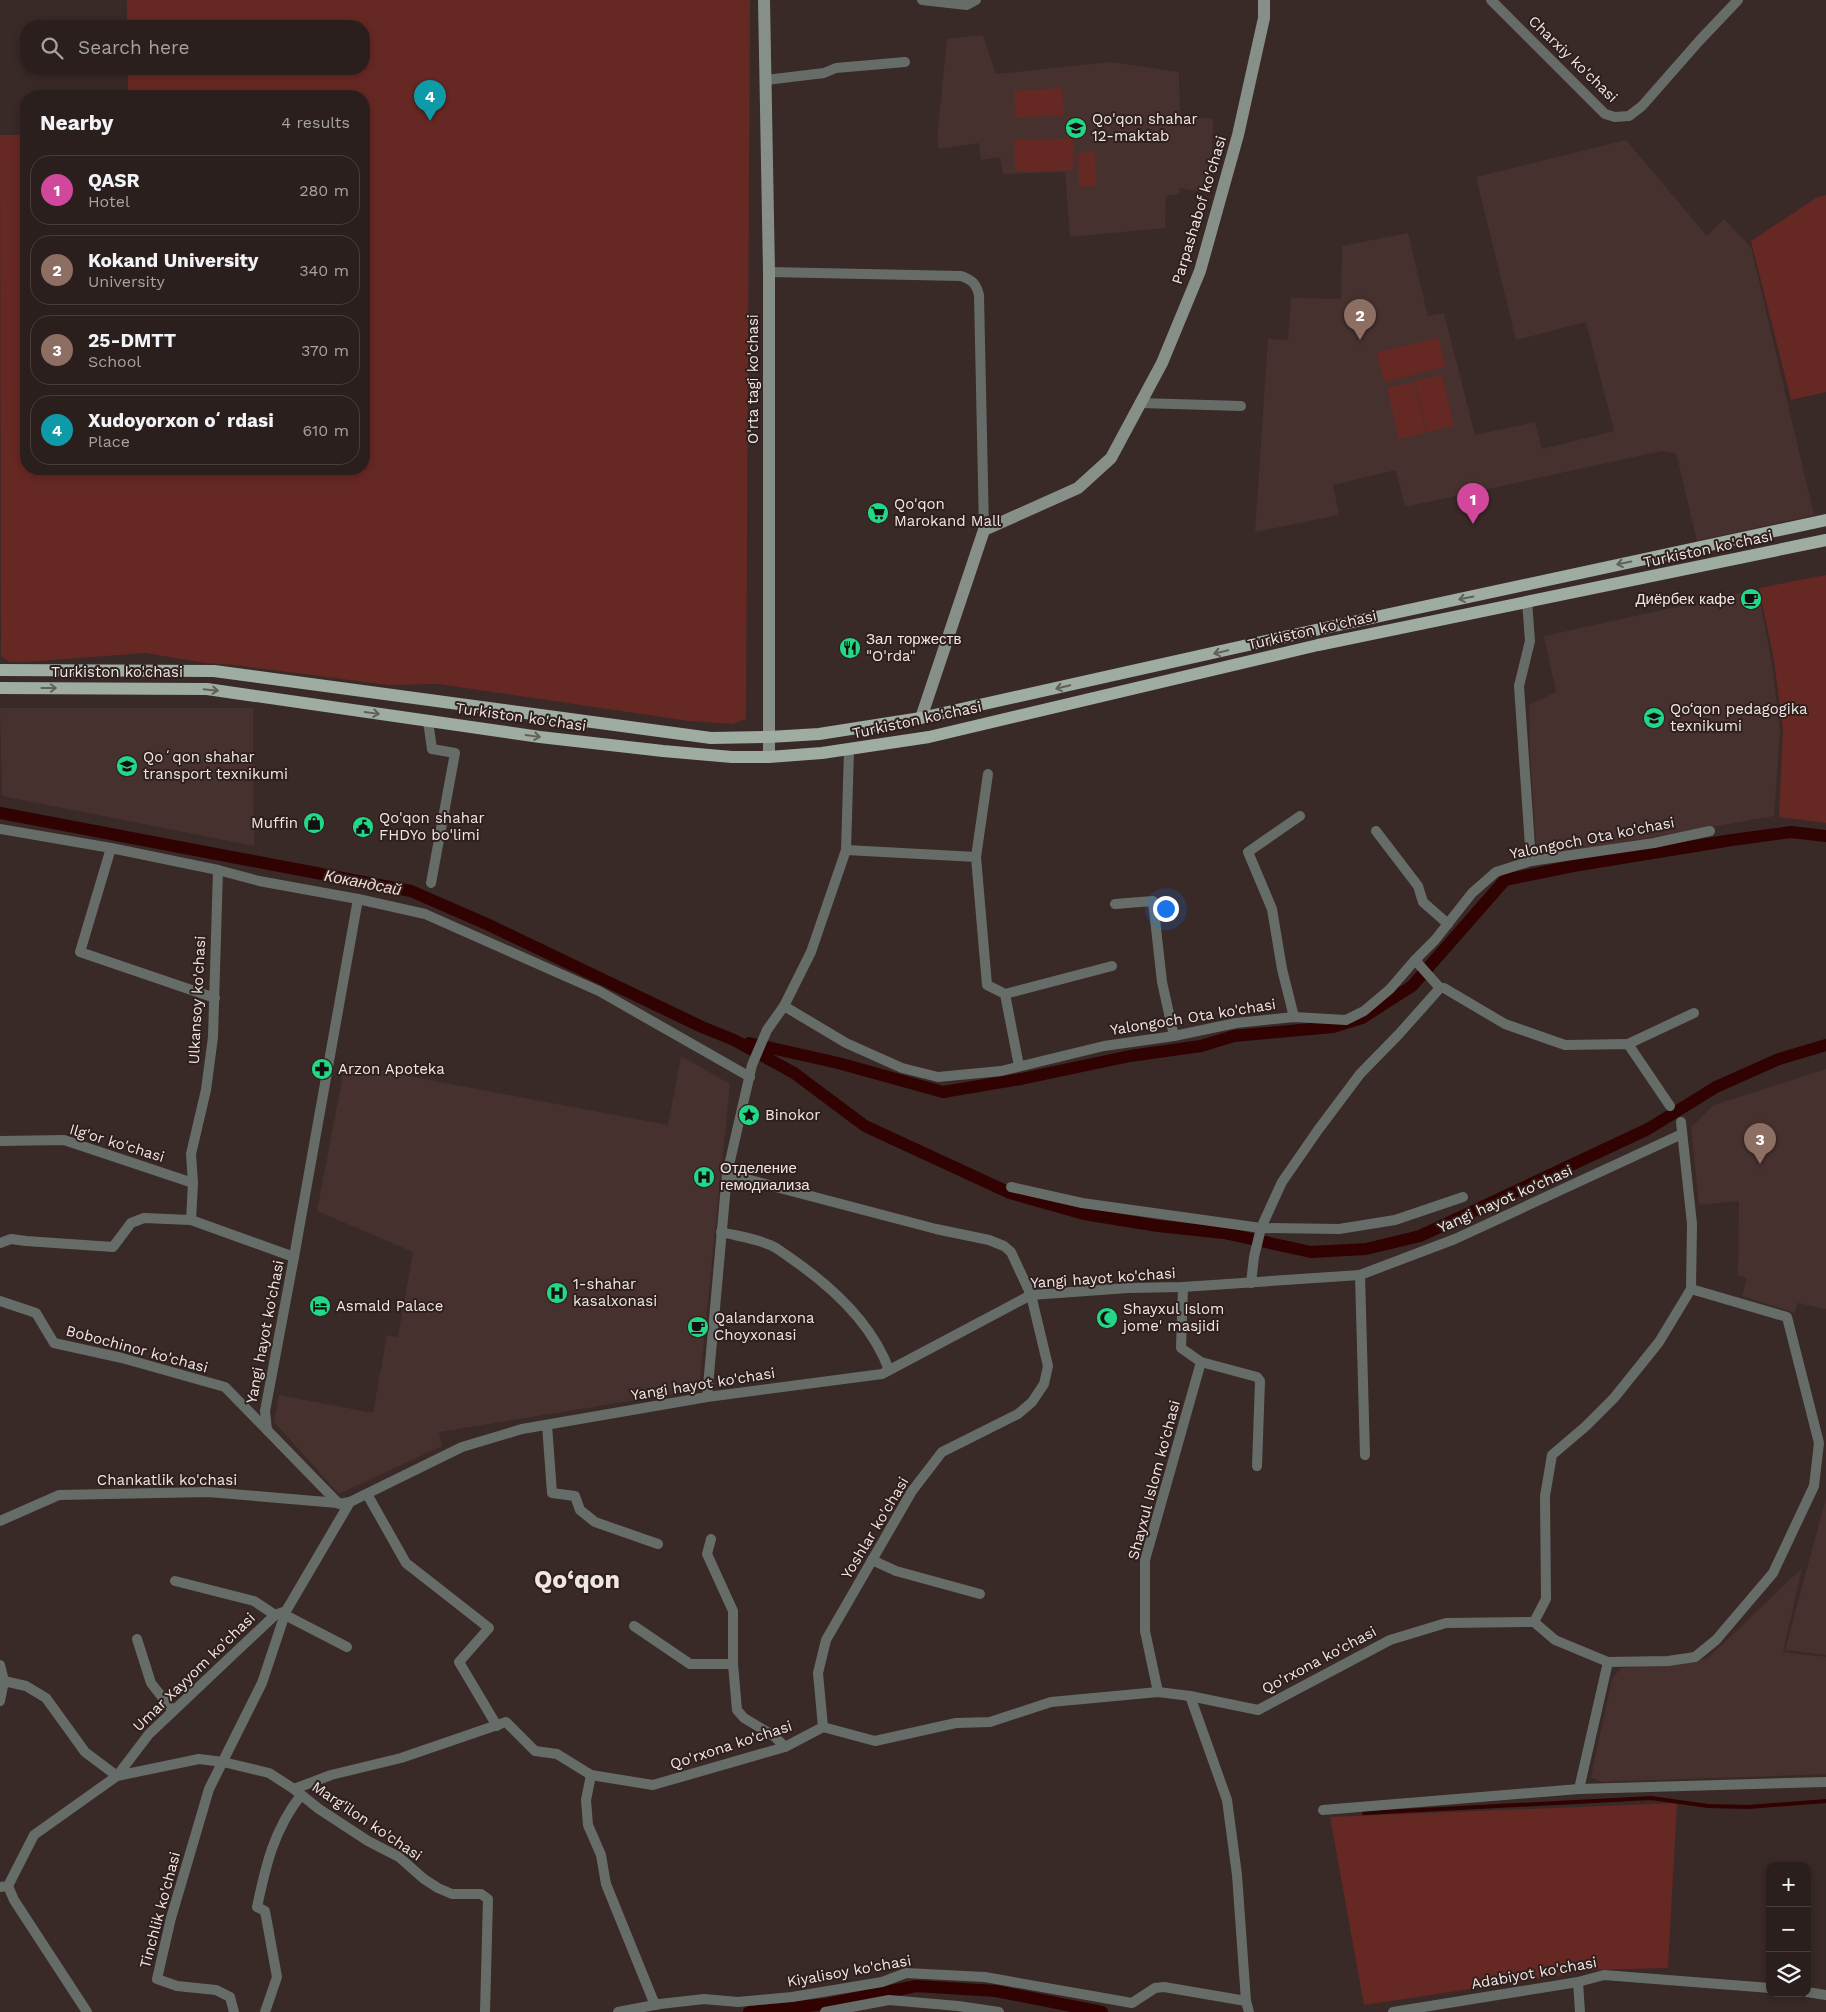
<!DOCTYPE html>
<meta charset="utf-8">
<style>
:root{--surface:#2b1f1d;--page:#332726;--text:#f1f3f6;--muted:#a6a2a4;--line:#473d3b;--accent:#22d887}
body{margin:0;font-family:"Work Sans",sans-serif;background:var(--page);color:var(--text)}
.controls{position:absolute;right:15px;bottom:15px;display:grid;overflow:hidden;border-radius:10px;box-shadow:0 2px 8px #0003}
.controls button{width:45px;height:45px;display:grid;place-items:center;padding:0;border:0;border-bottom:1px solid var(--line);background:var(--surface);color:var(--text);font:25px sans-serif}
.you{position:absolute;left:1165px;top:908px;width:18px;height:18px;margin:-12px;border:4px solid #fff;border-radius:50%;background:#1a73e8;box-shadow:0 0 0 8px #1a73e833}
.badge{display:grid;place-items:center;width:32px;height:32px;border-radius:50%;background:var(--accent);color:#fff;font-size:16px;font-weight:700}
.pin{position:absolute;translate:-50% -41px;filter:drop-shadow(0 1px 2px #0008)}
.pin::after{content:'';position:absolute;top:26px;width:18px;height:15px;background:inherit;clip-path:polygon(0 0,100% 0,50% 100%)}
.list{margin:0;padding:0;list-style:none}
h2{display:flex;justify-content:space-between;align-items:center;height:65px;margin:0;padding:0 20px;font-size:21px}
h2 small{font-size:16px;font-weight:400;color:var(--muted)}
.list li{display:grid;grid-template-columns:32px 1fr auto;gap:15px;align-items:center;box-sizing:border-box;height:70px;margin:0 10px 10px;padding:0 10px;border:1px solid var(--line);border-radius:20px}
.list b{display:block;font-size:19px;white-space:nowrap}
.list p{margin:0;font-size:16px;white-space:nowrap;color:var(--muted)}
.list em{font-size:16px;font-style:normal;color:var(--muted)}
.icon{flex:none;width:28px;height:28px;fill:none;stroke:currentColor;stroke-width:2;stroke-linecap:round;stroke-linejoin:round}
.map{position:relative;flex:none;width:1826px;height:2012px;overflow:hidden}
.search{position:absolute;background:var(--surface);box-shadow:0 2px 8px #0003;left:20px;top:20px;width:350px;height:55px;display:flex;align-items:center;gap:12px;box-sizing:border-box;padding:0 18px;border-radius:20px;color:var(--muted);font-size:19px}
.panel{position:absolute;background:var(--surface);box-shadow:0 2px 8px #0003;left:20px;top:90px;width:350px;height:385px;border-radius:20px}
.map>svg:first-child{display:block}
.built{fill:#47312f}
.green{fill:#662823}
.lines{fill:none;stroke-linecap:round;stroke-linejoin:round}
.stream{stroke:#310202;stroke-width:4}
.canal{stroke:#310202;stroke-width:12}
.street{stroke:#666d69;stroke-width:10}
.secondary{stroke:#869089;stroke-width:12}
.primary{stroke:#9eaca2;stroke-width:12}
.oneway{stroke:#615f59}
.labels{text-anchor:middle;stroke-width:4;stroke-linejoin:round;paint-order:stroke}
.street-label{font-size:15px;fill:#f0e6e4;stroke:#2f201e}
.poi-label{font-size:15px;fill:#f0e6e4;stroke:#2f201e;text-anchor:start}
.water-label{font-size:16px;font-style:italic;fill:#f4d8d4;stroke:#2f201e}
.town-label{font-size:25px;font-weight:bold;fill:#f0e6e4;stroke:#2f201e}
</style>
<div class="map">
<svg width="1826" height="2012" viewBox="0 0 1826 2012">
<rect width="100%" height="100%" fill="#392927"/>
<!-- built -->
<g class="built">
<polygon points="983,35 996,74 1111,62 1179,72 1180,116 1213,119 1211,194 1180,188 1179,194 1166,196 1165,228 1070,237 1065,172 1003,174 1000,157 981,160 979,143 939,149 937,138 947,39"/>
<polygon points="1626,140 1707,236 1724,219 1751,247 1814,515 1697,541 1676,453 1662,451 1405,507 1396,470 1333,485 1339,515 1255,532 1268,339 1288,340 1291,298 1341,299 1342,246 1408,233 1428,316 1444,313 1475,435 1535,422 1542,449 1614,431 1586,322 1516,340 1476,177"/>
<polygon points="1758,589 1771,658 1780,730 1774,816 1537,857 1530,754 1529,705 1556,692 1544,636"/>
<polygon points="0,708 253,708 254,846 2,796"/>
<polygon points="681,1056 730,1084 699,1390 439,1432 442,1446 339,1494 274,1422 279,1395 373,1413 387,1335 398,1337 413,1252 317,1211 345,1064 668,1125"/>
<polygon points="1826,1069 1826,1309 1797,1303 1795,1313 1742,1296 1747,1278 1738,1275 1739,1201 1699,1205 1691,1127 1714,1105"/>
<polygon points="1826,1498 1826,1655 1785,1650"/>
<polygon points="1802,1568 1783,1652 1826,1657 1826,1774 1601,1782 1591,1777 1612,1679 1621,1668 1707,1659"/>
</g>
<!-- green -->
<g class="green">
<polygon points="127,0 750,0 746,719 733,724 689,721 438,684 388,685 234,665 205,663 145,653 26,662 10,662 1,656 0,135 26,135 26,469 364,469 364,96 128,96 128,69 364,69 364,26 127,26"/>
<polygon points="1062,88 1064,115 1016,118 1014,91"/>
<polygon points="1073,138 1074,170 1015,172 1014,140"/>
<polygon points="1095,152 1096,186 1079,187 1078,153"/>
<polygon points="1826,195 1826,392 1791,400 1751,241 1816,198"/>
<polygon points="1439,338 1445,367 1384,382 1377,352"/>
<polygon points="1442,375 1454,426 1427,432 1415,381"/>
<polygon points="1414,382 1426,433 1399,439 1387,388"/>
<polygon points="1826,575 1826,823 1779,817 1783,730 1774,660 1759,588"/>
<polygon points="1677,1803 1668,1968 1595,1970 1364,2005 1330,1817"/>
</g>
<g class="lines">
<!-- stream -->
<polyline class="stream" points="1364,1813 1651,1798 1708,1806 1748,1807 1826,1801"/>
<!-- canal -->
<g class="canal">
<polyline points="0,813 411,891 489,925 702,1027 734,1040 794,1073 865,1126 1010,1193 1084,1214 1158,1226 1224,1233 1311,1252 1366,1249 1420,1236 1648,1129 1716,1087 1779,1059 1826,1045"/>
<polyline points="749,1043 838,1063 943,1092 1021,1079 1130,1056 1201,1046 1234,1036 1333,1027 1362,1018 1412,986 1505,880 1573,866 1732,840 1791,832 1826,836"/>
<polyline points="749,2012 827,2004 916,1986 996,1991 1102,2012"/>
</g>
<!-- street -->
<g class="street">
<polyline points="922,0 967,5 976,0"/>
<polyline points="1491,0 1605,114 1615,117 1629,116 1642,106 1700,40 1738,0"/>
<polyline points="766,80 824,73 836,68 905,62"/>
<path d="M769,272l192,4c11,4 15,7 18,19l5,235"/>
<polyline points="1140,403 1241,406"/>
<polyline points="1527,601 1530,641 1519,686 1531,861"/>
<polyline points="428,721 432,749 455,753 431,883"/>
<polyline points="0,829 111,848 218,870 259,881 358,899 425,914 599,991 750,1077"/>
<polyline points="1376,831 1418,886 1423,902 1448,924"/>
<polyline points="111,848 80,952 215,998"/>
<polyline points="846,850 976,857 987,985 1005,994 1019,1066"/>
<polyline points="976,857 988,774"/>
<polyline points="358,899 294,1257 265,1411 267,1430 339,1504 350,1502 462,1447 522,1429 707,1397 882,1374 1031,1295 1128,1288 1183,1287 1360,1275 1455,1239 1682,1134"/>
<polyline points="1115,904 1153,901 1162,982 1174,1036"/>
<polyline points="1415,960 1440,988"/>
<polyline points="1005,994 1112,966"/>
<polyline points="784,1006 846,1043 902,1068 938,1077 1001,1071 1104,1046 1174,1036 1236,1023 1294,1017 1346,1020 1364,1011 1390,989 1415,960 1435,940 1472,893 1496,872 1531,861 1654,843 1710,831"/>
<polyline points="1294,1017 1282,969 1272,909 1248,852 1300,816"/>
<polyline points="1628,1044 1694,1013"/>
<polyline points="0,1141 64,1140 193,1183"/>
<polyline points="727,1174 936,1229 989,1240 1004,1246 1011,1252 1031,1295 1048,1366 1044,1384 1032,1402 1018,1414 942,1452 912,1491 826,1640 818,1673 823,1727"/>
<polyline points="1011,1187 1082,1203 1261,1228 1339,1229 1395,1220 1463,1197"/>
<polyline points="191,1220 193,1183 191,1154 206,1090 213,1037 218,870"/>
<path d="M721,1232c16,4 34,6 49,13 6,2 13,8 19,12 41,28 83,66 100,113"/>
<polyline points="0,1243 11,1239 26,1241 113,1247 131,1223 144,1218 191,1220 294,1257"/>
<polyline points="1360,1275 1365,1455"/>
<polyline points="1251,1283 1254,1257 1261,1228 1282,1182 1318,1130 1360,1074 1399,1034 1440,988 1444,988 1505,1024 1565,1045 1628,1044 1670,1106"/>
<polyline points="0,1301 36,1313 54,1343 122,1358 225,1387 267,1430"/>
<polyline points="1201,1362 1257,1377 1260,1381 1257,1466"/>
<polyline points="707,1397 727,1174 752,1065 767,1030 784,1006 811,952 846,850 849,750"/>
<polyline points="547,1425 552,1493 575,1496 580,1510 595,1522 658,1544"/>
<polyline points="367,1494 406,1563 489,1628 459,1662 497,1726"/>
<polyline points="0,1521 59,1495 208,1492 338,1503"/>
<polyline points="711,1539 707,1554 733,1611 733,1664 737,1710 744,1718 774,1736 785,1747"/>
<polyline points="872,1560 896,1571 980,1594"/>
<polyline points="175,1581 254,1601 275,1615"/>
<polyline points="285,1615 347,1647"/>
<polyline points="1534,1622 1555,1640 1608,1662 1668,1661 1695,1657 1716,1640 1773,1573 1814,1486 1819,1443 1787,1317 1691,1289"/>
<polyline points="1534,1622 1546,1599 1545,1496 1552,1455 1586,1426 1614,1398 1659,1342 1691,1289 1692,1224 1681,1122"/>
<polyline points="634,1626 690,1664 733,1664"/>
<polyline points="137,1639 151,1683 173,1711"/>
<polyline points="0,1665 4,1681 0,1701"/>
<polyline points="4,1681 26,1686 46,1698 85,1752 117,1776 199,1759 223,1762 269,1773 294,1789 319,1809 368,1841 399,1857 424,1879 438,1888 452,1894 481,1894 488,1899 485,2012"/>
<polyline points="1158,1692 1145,1631 1145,1560 1201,1362 1181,1348 1183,1287"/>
<polyline points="1190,1696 1227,1800 1237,1875 1246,2001 1249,2012"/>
<polyline points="591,1775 586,1800 588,1825 601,1855 606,1884 655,2005"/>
<polyline points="294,1789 331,1775 401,1758 506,1722 535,1751 557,1754 591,1775 653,1785 785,1747 823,1727 875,1741 956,1723 990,1722 1051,1702 1158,1692 1190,1696 1258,1710 1390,1640 1446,1623 1534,1622"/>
<polyline points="1579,1789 1608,1662"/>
<polyline points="1323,1810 1579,1789 1826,1782"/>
<polyline points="8,1886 14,1900 87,2012"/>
<polyline points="0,1887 8,1886 34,1835 117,1776 149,1734 275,1615 286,1611 350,1502"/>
<polyline points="1578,1982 1580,2012"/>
<polyline points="1807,1992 1826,1995"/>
<polyline points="234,2012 230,1997 216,1990 177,1986 157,1979 171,1918 209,1789 262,1683 286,1611"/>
<path d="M265,2012l12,-35 -12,-66 -8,-4c9,-43 17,-77 44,-112"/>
<polyline points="618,2012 660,2004 704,1999 738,2002 792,1997 882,1982 906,1973 985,1977 1132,2003 1155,1988 1164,1987 1246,2001"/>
<polyline points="825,2012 889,2000 958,2006 999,2012"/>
<polyline points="1393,2012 1578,1982 1604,1975 1770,1988"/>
</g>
<!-- secondary -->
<g class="secondary">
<polyline points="764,0 769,272 769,757"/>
<polyline points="921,718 984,530 1078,488 1111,458 1162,363 1200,271 1238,135 1264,18 1264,0"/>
</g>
<!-- primary -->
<g class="primary">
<polyline points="0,670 214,671 711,738 769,737 819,734 921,718 1311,631 1826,520"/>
<polyline points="0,688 207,689 540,737 663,751 732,757 769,757 822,753 929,737 1318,645 1826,540"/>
</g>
</g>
<!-- one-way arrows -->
<defs><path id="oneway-shaft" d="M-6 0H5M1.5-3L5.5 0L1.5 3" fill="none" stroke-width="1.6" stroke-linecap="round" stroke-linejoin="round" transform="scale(1.25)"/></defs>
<g class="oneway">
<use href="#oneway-shaft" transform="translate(1624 563) rotate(168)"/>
<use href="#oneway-shaft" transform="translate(1466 598) rotate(168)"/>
<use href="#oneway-shaft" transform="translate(1221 652) rotate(167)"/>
<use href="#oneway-shaft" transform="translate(1063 687) rotate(167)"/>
<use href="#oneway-shaft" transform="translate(49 688)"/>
<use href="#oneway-shaft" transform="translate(211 690) rotate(6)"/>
<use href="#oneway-shaft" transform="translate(372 713) rotate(8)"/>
<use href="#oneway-shaft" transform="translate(533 736) rotate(8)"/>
</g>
<!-- icons -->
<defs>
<g id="school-disc" transform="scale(1.125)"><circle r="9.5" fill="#22d887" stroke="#2f201e"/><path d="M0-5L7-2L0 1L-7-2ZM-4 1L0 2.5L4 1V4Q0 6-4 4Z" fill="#111"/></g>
<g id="supermarket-disc" transform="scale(1.125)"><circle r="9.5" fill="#22d887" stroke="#2f201e"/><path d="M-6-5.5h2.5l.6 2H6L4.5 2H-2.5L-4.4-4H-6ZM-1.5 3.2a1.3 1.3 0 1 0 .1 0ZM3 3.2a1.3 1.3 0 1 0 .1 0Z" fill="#111"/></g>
<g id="cafe-disc" transform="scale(1.125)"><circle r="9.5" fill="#22d887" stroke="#2f201e"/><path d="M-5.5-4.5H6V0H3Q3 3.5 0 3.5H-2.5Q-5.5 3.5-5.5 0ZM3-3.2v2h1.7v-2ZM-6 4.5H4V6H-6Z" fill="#111"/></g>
<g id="restaurant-disc" transform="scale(1.125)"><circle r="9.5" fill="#22d887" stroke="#2f201e"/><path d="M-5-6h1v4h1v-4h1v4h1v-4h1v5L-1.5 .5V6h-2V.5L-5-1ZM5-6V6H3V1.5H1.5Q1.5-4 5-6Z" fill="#111"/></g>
<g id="university-disc" transform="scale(1.125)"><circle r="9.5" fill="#22d887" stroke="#2f201e"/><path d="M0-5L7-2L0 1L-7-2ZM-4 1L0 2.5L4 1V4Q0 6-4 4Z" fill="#111"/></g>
<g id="shop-disc" transform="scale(1.125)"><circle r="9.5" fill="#22d887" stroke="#2f201e"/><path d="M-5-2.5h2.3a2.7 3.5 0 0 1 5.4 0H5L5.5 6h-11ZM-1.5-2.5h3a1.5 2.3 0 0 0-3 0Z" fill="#111"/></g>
<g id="civic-disc" transform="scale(1.125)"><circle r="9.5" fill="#22d887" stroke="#2f201e"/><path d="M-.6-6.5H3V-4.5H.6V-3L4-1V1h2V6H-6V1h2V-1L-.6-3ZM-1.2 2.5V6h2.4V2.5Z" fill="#111"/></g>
<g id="pharmacy-disc" transform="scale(1.125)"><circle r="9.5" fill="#22d887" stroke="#2f201e"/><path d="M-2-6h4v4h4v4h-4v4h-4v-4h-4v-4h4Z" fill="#111"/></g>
<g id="sight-disc" transform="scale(1.125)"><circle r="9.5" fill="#22d887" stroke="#2f201e"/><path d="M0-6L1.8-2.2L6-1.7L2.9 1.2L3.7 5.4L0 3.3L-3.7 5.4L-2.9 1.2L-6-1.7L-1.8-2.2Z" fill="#111"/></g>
<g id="hospital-disc" transform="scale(1.125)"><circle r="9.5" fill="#22d887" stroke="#2f201e"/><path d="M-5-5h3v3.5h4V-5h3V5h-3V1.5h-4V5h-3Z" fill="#111"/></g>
<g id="hotel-disc" transform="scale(1.125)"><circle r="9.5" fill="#22d887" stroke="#2f201e"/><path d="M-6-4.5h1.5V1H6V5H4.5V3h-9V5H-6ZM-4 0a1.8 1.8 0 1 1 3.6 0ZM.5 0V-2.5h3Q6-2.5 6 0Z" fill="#111"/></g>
<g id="mosque-disc" transform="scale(1.125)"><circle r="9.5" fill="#22d887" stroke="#2f201e"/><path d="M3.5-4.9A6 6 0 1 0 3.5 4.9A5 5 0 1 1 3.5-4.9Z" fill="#111"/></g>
</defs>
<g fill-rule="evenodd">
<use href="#school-disc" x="1076" y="128"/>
<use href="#supermarket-disc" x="878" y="513"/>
<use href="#cafe-disc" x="1751" y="599"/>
<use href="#restaurant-disc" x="850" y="648"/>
<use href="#university-disc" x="1654" y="718"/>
<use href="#school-disc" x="127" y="766"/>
<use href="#shop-disc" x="314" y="823"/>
<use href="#civic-disc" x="363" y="827"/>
<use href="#pharmacy-disc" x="322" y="1069"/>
<use href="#sight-disc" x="749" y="1115"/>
<use href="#hospital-disc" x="704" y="1177"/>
<use href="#hospital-disc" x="557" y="1293"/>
<use href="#hotel-disc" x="320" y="1306"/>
<use href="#mosque-disc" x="1107" y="1318"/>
<use href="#cafe-disc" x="698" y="1327"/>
</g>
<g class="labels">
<!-- street labels -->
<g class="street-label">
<text transform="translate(1573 59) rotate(44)" y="5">Charxiy ko'chasi</text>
<text transform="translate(1199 210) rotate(-73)" y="5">Parpashabof ko'chasi</text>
<text transform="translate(753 379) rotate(-90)" y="5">O'rta tagi ko'chasi</text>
<text transform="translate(1708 549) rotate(-12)" y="5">Turkiston ko'chasi</text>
<text transform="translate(1312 630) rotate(-13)" y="5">Turkiston ko'chasi</text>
<text x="117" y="677">Turkiston ko'chasi</text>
<text transform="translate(521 717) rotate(8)" y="5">Turkiston ko'chasi</text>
<text transform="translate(917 720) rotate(-12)" y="5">Turkiston ko'chasi</text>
<text transform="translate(1592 838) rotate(-11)" y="5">Yalongoch Ota ko'chasi</text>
<text transform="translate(197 1000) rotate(-87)" y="5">Ulkansoy ko'chasi</text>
<text transform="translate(1193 1017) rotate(-9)" y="5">Yalongoch Ota ko'chasi</text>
<text transform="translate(117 1143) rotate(17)" y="5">Ilg'or ko'chasi</text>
<text transform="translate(1505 1199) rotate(-24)" y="5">Yangi hayot ko'chasi</text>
<text transform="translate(1103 1278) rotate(-4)" y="5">Yangi hayot ko'chasi</text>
<text transform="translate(265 1332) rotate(-79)" y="5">Yangi hayot ko'chasi</text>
<text transform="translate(137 1349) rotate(15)" y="5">Bobochinor ko'chasi</text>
<text transform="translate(703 1384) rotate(-9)" y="5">Yangi hayot ko'chasi</text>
<text x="167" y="1485">Chankatlik ko'chasi</text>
<text transform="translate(1154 1480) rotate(-75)" y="5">Shayxul Islom ko'chasi</text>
<text transform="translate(875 1528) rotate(-59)" y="5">Yoshlar ko'chasi</text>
<text transform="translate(1319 1660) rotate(-28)" y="5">Qo'rxona ko'chasi</text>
<text transform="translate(194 1672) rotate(-44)" y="5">Umar Xayyom ko'chasi</text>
<text transform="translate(731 1745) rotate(-18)" y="5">Qo'rxona ko'chasi</text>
<text transform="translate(367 1821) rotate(34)" y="5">Marg'ilon ko'chasi</text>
<text transform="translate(160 1910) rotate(-75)" y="5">Tinchlik ko'chasi</text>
<text transform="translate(849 1971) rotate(-10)" y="5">Kiyalisoy ko'chasi</text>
<text transform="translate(1534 1973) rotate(-10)" y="5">Adabiyot ko'chasi</text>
</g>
<!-- poi labels -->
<g class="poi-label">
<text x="1092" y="124">Qo'qon shahar<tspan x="1092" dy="17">12-maktab</tspan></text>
<text x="894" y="509">Qo'qon<tspan x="894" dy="17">Marokand Mall</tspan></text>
<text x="1735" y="604" text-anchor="end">Диёрбек кафе</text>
<text x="866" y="644">Зал торжеств<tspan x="866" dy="17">"O'rda"</tspan></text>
<text x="1670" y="714">Qo‘qon pedagogika<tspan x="1670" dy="17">texnikumi</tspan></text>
<text x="143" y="762">Qoʻqon shahar<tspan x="143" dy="17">transport texnikumi</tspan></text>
<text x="379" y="823">Qo'qon shahar<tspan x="379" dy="17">FHDYo bo'limi</tspan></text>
<text x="298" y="828" text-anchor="end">Muffin</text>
<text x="338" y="1074">Arzon Apoteka</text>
<text x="765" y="1120">Binokor</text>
<text x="720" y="1173">Отделение<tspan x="720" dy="17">гемодиализа</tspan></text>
<text x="573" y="1289">1-shahar<tspan x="573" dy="17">kasalxonasi</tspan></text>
<text x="336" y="1311">Asmald Palace</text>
<text x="1123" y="1314">Shayxul Islom<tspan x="1123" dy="17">jome' masjidi</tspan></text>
<text x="714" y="1323">Qalandarxona<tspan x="714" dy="17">Choyxonasi</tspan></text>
</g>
<!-- water labels -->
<g class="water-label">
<text transform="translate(363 882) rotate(11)" y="6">Кокандсай</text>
</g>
<!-- town labels -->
<g class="town-label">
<text x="577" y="1588">Qo‘qon</text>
</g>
</g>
</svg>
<div class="controls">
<button>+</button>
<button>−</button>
<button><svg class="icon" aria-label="layers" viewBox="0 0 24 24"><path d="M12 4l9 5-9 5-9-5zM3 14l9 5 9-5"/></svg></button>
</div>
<div class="you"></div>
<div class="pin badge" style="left:1473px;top:524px;background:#d1479c">1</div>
<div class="pin badge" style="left:1360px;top:340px;background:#8d6e63">2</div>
<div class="pin badge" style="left:1760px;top:1164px;background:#8d6e63">3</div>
<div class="pin badge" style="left:430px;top:121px;background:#0f9aa8">4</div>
<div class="search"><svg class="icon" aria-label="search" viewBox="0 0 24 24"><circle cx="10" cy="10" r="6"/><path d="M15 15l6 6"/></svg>Search here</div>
<section class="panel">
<h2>Nearby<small>4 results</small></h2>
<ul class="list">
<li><span class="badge" style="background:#d1479c">1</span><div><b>QASR</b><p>Hotel</p></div><em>280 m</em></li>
<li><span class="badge" style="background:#8d6e63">2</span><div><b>Kokand University</b><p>University</p></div><em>340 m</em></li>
<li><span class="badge" style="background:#8d6e63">3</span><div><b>25-DMTT</b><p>School</p></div><em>370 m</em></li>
<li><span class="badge" style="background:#0f9aa8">4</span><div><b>Xudoyorxon oʻrdasi</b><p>Place</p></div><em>610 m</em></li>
</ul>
</section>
</div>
